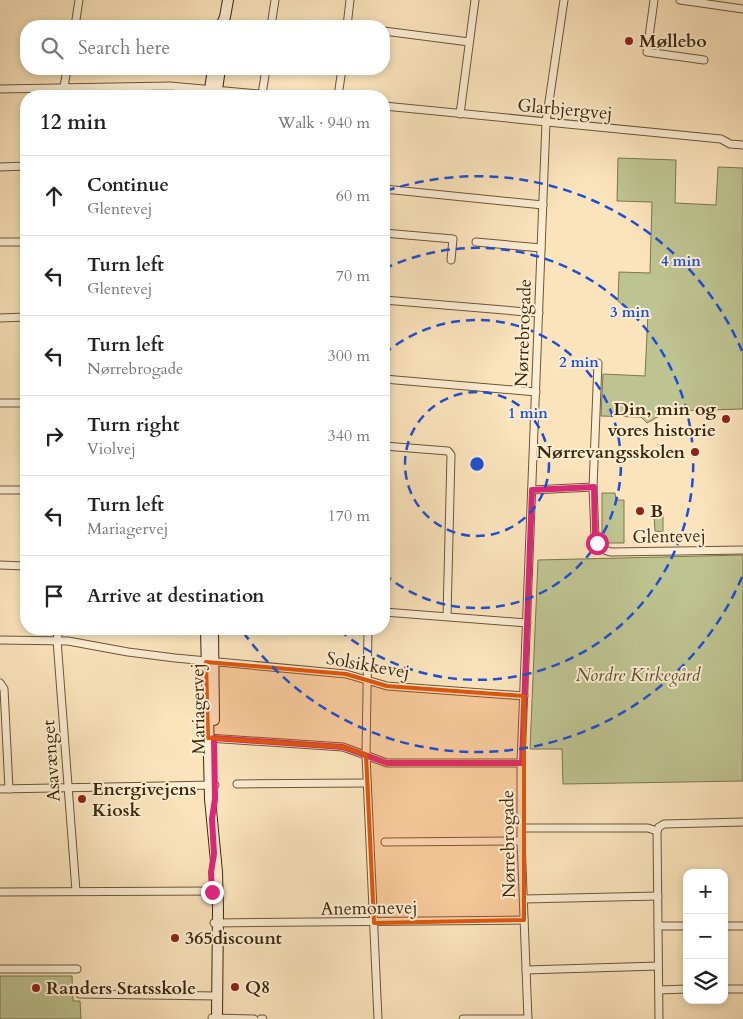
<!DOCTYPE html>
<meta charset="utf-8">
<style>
:root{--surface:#fff;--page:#f2f2f2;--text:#222;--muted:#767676;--line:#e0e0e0}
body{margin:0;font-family:Cardo,serif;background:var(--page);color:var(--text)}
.controls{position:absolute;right:15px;bottom:15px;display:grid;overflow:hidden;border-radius:10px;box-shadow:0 2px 8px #0003}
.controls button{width:45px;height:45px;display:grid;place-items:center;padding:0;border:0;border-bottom:1px solid var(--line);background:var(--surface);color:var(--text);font:25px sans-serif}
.stop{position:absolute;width:15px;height:15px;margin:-11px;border:4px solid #db2777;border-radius:50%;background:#fff}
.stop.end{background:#db2777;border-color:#fff;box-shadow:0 1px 5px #0008}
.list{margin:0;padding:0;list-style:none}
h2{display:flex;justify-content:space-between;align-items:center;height:65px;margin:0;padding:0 20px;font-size:21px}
h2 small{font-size:16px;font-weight:400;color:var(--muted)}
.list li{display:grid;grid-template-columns:32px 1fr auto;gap:15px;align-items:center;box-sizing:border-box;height:80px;padding:0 20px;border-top:1px solid var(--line)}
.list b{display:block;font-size:19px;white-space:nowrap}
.list p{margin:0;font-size:16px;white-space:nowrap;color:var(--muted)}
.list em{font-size:16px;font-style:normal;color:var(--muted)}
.icon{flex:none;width:28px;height:28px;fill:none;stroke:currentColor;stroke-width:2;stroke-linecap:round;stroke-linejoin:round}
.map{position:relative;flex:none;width:743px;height:1019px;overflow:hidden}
.search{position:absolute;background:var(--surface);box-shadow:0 2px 8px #0003;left:20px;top:20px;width:370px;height:55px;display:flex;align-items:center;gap:12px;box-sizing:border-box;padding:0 18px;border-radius:20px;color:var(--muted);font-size:19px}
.panel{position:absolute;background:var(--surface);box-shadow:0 2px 8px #0003;left:20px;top:90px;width:370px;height:545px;border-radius:20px}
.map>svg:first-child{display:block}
.green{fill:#bec491;stroke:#7d764e}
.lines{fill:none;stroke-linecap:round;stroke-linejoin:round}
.street-casing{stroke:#6c5636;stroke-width:9}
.secondary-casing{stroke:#3c270a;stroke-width:12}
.street{stroke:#fcedd3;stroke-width:7}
.secondary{stroke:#fcedd3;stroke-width:10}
.route{stroke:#db2777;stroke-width:6}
.marked{fill:#df560c;fill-opacity:0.2;stroke:#df560c;stroke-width:4;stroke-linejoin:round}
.ring{fill:none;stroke:#1d4ed8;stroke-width:2.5;stroke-dasharray:9 6}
.poi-dot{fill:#8f2418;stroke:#fcedd3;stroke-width:2}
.labels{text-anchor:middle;stroke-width:4;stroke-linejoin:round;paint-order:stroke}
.poi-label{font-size:18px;font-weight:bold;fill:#3c270a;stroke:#fcedd3;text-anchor:start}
.street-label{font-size:18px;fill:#3c270a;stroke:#fcedd3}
.park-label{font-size:18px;font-style:italic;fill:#5c4e2c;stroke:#fcedd3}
.centre{fill:#1d4ed8;stroke:#fcedd3;stroke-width:2.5}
.ring-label{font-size:15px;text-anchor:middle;font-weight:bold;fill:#1d4ed8;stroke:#fcedd3;stroke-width:4;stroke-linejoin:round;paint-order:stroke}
</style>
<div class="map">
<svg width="743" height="1019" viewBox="0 0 743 1019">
<rect width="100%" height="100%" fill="#fbe4bc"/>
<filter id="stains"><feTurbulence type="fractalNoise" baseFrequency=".004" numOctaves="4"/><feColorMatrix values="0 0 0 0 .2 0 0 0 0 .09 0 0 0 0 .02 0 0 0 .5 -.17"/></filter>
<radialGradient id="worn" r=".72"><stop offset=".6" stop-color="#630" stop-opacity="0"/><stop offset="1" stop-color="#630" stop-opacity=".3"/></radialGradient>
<!-- green -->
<g class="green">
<polygon points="618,158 676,160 675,203 716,205 718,167 743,168 743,409 668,411 647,423 641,417 601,416 603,374 645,376 648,312 629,311 618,301 619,272 650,273 652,202 617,201"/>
<polygon points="602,493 615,493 616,500 624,500 624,543 608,543 602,537"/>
<polygon points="654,514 663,514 663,532 655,531"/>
<polygon points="743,555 743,781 563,784 562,749 530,749 538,560"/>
<polygon points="0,976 72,976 73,1001 80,1001 81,1019 0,1019"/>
</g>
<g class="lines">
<!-- street casing -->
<g class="street-casing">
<g id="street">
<polyline points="654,0 647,52 704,60"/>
<polyline points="680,0 743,9"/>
<polyline points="75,26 79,0"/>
<polyline points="271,26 275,0"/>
<polyline points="347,26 350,0"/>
<polyline points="384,31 469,42"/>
<polyline points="64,87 67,69"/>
<polyline points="66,87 67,96"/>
<polyline points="0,89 170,86 280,96"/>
<polyline points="262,94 266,69"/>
<polyline points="338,96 342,69"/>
<polyline points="384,106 721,139 730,144 743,145"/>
<polyline points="460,114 475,0"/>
<polyline points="0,167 26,166"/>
<polyline points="384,189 543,205"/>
<polyline points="384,233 453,239 451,260"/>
<polyline points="0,242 26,242"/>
<polyline points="476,242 541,248"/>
<polyline points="384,300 539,313"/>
<polyline points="0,318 26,317"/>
<polyline points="384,379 536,392"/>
<polyline points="0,403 26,403"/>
<polyline points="384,446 448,451 451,455 447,616"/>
<polyline points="593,487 598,363"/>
<polyline points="0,490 26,490"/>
<path d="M532,490l61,-3 2,50c3,9 7,13 16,15l132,-2"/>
<polyline points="0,565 26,566"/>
<polyline points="384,612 527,623"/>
<polyline points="59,629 57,640 76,891"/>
<polyline points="368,629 366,755 378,1019"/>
<polyline points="0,640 68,641 128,652 175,658 346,674 387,686 524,696"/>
<polyline points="0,683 4,689 9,789"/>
<polyline points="208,738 343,747 387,763 521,763"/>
<polyline points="237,784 367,783"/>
<polyline points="0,789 215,785"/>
<polyline points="522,828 648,828 657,831"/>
<polyline points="657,831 659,1019"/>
<polyline points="657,831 659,827 664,824 743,822"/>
<polyline points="385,842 521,841"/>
<polyline points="0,892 218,891"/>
<polyline points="524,899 658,896"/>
<polyline points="214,923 524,920"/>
<polyline points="658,926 687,926"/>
<polyline points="724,926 743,926"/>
<polyline points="0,969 77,969"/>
<polyline points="526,970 658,966"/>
<polyline points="724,989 743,989"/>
<polyline points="659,990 687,989"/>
<polyline points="80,994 217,996"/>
<polyline points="212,1018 254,1019"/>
<polyline points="261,1019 263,1019"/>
<polyline points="463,1019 528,1019"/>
<polyline points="528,1019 521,841 521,763 546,122 564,0"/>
</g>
</g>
<!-- secondary casing -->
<g class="secondary-casing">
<g id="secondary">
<polyline points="221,26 225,17 228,0"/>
<polyline points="209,96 213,69"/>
<polyline points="216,96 220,69"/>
<polyline points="206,629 210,799 217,872 218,909 217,1019"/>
<polyline points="213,629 214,720"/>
</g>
</g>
<!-- street -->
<use href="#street" class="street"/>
<!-- secondary -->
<use href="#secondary" class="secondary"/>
</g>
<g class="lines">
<!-- route -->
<polyline class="route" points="212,892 211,872 214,854 212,819 215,799 214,738 343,747 387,763 522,763 532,490 594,487 595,537 597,543"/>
</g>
<!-- marked area -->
<path class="marked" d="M206,662l140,12 41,12 137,10v224l-150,3 -8,-168 -23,-8 -135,-9z"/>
<!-- distance rings -->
<g class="ring">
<circle cx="477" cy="464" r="72"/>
<path d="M384 354A144 144 0 1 1 384 574"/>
<path d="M384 269A216 216 0 1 1 338 629"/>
<path d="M742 577A288 288 0 0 1 241 629M386 191A288 288 0 0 1 742 351"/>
</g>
<!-- markers -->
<g class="poi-dot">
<circle cx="629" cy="41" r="5"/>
<circle cx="726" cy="419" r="5"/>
<circle cx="695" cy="452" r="5"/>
<circle cx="640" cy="511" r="5"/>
<circle cx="82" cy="799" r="5"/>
<circle cx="175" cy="938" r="5"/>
<circle cx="235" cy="987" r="5"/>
<circle cx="36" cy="988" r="5"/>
</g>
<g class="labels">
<!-- poi labels -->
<g class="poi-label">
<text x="639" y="47">Møllebo</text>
<text x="716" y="415" text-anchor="end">Din, min og<tspan x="716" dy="21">vores historie</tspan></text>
<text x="685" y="458" text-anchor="end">Nørrevangsskolen</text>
<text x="650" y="517">B</text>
<text x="92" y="795">Energivejens<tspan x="92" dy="21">Kiosk</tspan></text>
<text x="185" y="944">365discount</text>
<text x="245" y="993">Q8</text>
<text x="46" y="994">Randers Statsskole</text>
</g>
<!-- street labels -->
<g class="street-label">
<text transform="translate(565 109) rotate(5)" y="6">Glarbjergvej</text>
<text transform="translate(523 333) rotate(-88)" y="6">Nørrebrogade</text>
<text transform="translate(669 536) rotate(-1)" y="6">Glentevej</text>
<text transform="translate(368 665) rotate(10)" y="6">Solsikkevej</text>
<text transform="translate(198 709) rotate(-91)" y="6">Mariagervej</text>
<text transform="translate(51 761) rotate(-94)" y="6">Asavænget</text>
<text transform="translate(508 844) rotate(-91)" y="6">Nørrebrogade</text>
<text transform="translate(369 908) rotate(-1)" y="6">Anemonevej</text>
</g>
<!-- park labels -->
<g class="park-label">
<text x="638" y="681">Nordre Kirkegård</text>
</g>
</g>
<circle cx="477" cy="464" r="8" class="centre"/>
<g class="ring-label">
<text x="681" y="266">4 min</text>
<text x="630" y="317">3 min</text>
<text x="579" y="367">2 min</text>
<text x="528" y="418">1 min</text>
</g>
<rect width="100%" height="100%" filter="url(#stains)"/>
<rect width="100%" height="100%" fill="url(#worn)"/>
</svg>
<div class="controls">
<button>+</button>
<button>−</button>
<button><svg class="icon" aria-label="layers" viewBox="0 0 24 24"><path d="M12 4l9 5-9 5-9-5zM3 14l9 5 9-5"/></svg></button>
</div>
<div class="stop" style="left:597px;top:543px"></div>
<div class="stop end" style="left:212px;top:892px"></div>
<div class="search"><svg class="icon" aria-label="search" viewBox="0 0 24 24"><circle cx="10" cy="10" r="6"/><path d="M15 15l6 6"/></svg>Search here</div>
<section class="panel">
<h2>12 min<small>Walk · 940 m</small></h2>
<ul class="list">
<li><svg class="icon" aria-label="ahead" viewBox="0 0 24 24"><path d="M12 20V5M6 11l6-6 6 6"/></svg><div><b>Continue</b><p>Glentevej</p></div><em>60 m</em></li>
<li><svg class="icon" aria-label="left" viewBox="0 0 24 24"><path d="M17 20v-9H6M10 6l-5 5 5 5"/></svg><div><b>Turn left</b><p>Glentevej</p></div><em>70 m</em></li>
<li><svg class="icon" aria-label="left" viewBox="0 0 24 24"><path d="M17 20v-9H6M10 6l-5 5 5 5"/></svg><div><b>Turn left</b><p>Nørrebrogade</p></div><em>300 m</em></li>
<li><svg class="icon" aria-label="right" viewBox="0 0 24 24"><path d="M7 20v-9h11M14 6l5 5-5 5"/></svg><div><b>Turn right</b><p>Violvej</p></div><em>340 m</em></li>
<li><svg class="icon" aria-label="left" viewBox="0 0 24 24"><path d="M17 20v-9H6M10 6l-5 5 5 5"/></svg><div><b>Turn left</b><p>Mariagervej</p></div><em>170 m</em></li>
<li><svg class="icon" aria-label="arrive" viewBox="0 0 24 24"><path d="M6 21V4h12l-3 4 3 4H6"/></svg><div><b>Arrive at destination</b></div></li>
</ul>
</section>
</div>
